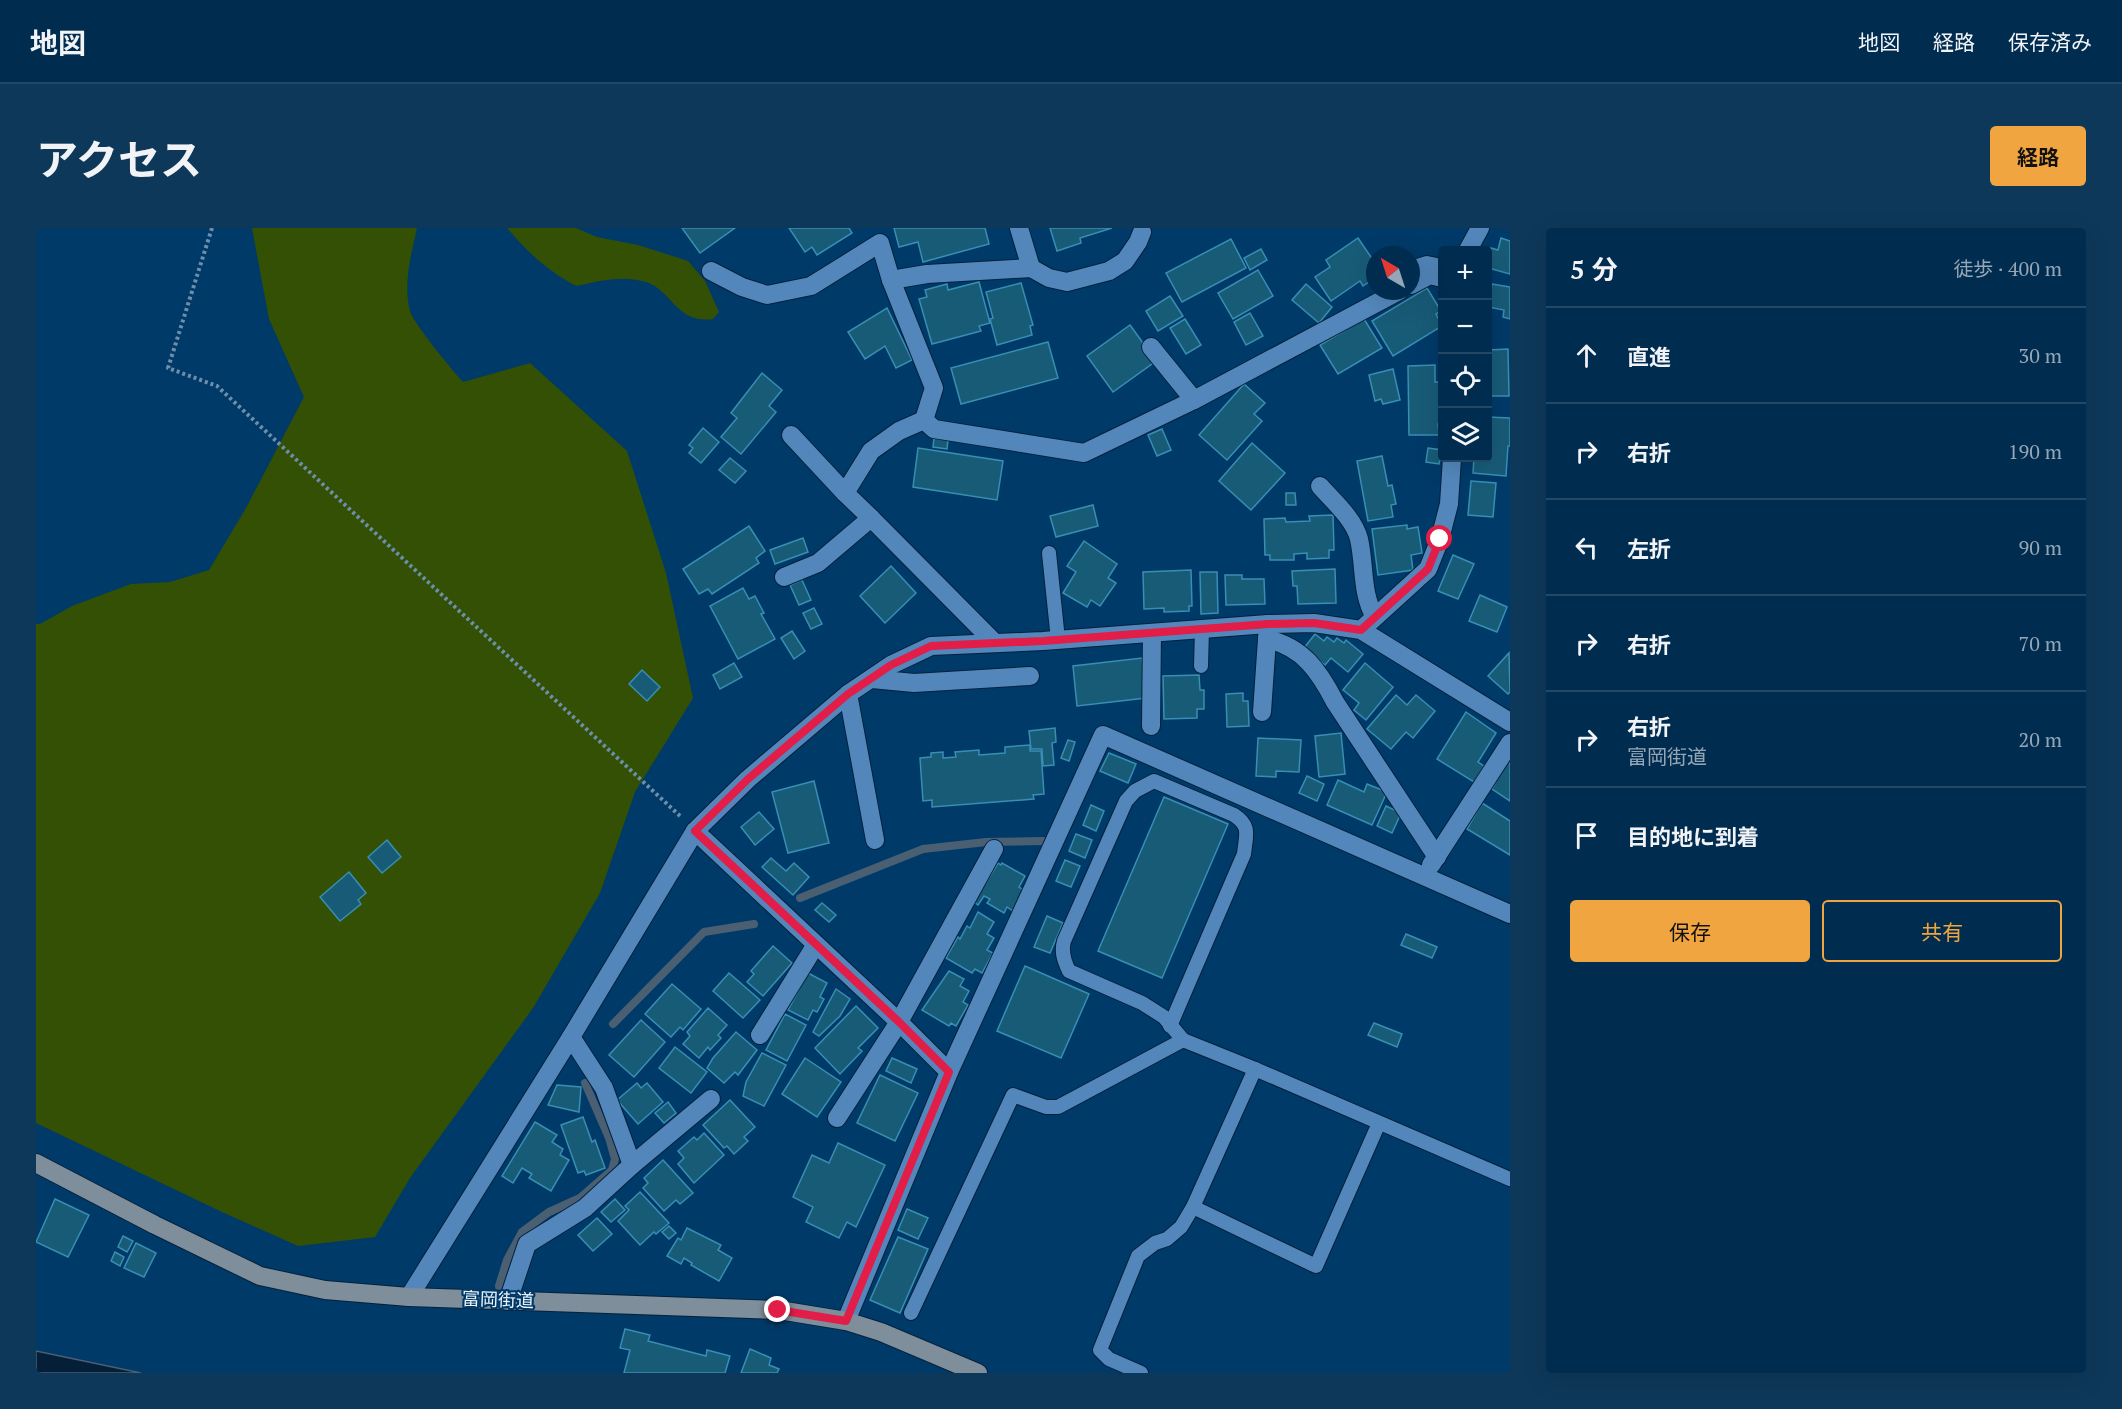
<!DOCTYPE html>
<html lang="ja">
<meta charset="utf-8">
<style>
:root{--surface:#002c4f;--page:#0e3859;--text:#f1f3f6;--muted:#95a7b7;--line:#224866;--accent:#f1a540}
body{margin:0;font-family:"PT Serif","Noto Sans JP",serif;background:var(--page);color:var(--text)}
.controls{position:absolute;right:18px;top:18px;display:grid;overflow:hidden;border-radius:6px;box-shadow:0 6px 24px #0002}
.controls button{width:54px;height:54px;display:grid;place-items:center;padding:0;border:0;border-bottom:2px solid var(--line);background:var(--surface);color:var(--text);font:30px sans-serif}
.compass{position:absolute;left:1330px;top:18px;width:54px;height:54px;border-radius:50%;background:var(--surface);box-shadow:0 6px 24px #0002;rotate:321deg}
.stop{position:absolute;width:18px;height:18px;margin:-14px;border:4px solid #e11d48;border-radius:50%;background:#fff}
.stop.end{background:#e11d48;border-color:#fff;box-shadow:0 2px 6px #0008}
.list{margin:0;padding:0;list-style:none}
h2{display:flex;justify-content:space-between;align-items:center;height:78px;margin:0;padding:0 24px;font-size:26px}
h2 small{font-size:20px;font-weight:400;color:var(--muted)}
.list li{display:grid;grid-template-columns:39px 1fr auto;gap:18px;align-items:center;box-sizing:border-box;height:96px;padding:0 24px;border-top:2px solid var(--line)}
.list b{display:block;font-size:22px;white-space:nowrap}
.list p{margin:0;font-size:20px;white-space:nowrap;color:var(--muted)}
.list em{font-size:20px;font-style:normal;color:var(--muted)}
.actions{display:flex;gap:12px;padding:18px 24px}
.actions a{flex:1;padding:14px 0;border:2px solid var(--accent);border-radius:6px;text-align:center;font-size:21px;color:var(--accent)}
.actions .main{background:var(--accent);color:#111}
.icon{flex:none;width:33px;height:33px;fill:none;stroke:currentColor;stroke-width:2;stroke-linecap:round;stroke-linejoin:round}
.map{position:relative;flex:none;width:1474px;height:1145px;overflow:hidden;border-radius:6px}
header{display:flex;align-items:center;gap:36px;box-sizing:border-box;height:84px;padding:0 30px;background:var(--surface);border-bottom:2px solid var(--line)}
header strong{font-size:28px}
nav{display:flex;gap:33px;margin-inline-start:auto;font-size:21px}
.intro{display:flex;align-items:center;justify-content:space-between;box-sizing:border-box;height:144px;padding:0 36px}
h1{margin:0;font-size:42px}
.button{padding:15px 27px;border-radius:6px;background:var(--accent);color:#111;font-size:21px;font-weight:700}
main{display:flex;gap:36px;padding:0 36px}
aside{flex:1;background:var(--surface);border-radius:6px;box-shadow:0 6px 24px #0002}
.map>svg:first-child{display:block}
.green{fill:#335004}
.water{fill:#051f38;stroke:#4b5f72;stroke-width:1.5}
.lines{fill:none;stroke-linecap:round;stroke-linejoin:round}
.stream{stroke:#4b5f72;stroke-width:8}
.building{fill:#185b77;stroke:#388eb3;stroke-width:1.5}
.lane-casing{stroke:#06213b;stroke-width:16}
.street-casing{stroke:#06213b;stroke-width:20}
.secondary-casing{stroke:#06213b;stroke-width:20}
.path{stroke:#6d8fab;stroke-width:4;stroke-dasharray:3 3;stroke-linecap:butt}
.lane{stroke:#5387bc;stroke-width:14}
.street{stroke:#5387bc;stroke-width:18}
.secondary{stroke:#7e8e9a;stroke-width:18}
.route{stroke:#e11d48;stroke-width:8}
.labels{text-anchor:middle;stroke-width:4.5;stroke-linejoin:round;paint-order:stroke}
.street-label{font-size:18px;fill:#eef4fa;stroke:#003a69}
</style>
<header>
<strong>地図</strong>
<nav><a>地図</a><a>経路</a><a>保存済み</a></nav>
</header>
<div class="intro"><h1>アクセス</h1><a class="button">経路</a></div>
<main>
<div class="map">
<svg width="1474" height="1145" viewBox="0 0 1474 1145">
<rect width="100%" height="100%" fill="#003a69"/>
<!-- green -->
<g class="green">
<path d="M216,0h165c-6,27 -14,56 -7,83 3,12 43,60 53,71l67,-19 97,88 39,122 27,125 -58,94 -35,101 -67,115 -123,170 -35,59 -77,9 -76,-34 -186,-89v-499h4l32,-18 59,-22 39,-2 39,-12 37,-62 58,-111 -35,-78z"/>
<path d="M471,0h69l21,9 41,8 50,16 17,20 14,31 -6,7c-37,5 -40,-28 -67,-37 -25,-7 -46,-1 -70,4 -30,-16 -47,-33 -69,-58z"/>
</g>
<!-- water -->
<polygon class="water" points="0,1123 105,1145 0,1145"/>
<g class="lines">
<!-- stream -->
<g class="stream">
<polyline points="764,670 887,621 950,614 1007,613"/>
<polyline points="577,796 668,704 718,696"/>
<polyline points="463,1058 471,1032 486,1004 513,984 544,970 576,942 579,931 573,910 549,855"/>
</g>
</g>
<!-- building -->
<g class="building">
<polygon points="646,0 699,0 664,25"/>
<polygon points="753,0 813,0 816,5 781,27 776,19 769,24"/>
<polygon points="858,0 949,0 953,16 887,34 882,14 863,19"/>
<polygon points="1014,0 1076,0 1044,10 1045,15 1021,23"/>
<polygon points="1322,10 1339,35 1337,43 1339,50 1327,58 1324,53 1295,73 1279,49 1294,39 1290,32"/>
<polygon points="1465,10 1474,13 1474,46 1452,40 1452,30 1455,20 1462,22"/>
<polygon points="1195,11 1210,40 1146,74 1130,45"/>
<polygon points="1225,21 1231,32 1214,42 1208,30"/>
<polygon points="1222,42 1237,68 1197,91 1182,65"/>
<polygon points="943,54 954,95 943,98 945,103 896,116 883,71 891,69 889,62 911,56 912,62"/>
<polygon points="985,55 997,97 994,98 996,107 961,117 954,91 957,90 950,64"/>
<polygon points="1270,56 1296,79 1283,95 1256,72"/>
<polygon points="1456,56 1474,59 1474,91 1467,89 1468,82 1452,79"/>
<polygon points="1391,60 1405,83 1400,86 1406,98 1357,128 1336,93"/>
<polygon points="1134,68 1147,88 1122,103 1110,83"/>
<polygon points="851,80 876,132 860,140 849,118 829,131 812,104"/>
<polygon points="1214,85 1227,108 1210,117 1198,94"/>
<polygon points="1149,91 1165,117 1150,126 1134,100"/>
<polygon points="1328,91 1346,120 1302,146 1284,117"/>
<polygon points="1094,97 1120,133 1077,164 1051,128"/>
<polygon points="1012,114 1022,150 925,176 915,140"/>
<polygon points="1472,121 1473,168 1452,168 1452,122"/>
<polygon points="1399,137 1399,154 1405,154 1406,196 1402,196 1403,207 1373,207 1372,138"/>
<polygon points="1357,141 1364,172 1347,176 1345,171 1339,173 1333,147"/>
<polygon points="726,145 746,162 733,178 740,184 705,226 685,209 701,190 695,185"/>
<polygon points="1208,156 1229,175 1218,186 1226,193 1191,232 1163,207"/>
<polygon points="1452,189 1474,190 1474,218 1472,218 1470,248 1437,245 1438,230 1452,230"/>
<polygon points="667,200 683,214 665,235 653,225 657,220 653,217"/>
<polygon points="1126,201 1135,222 1121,228 1112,207"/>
<polygon points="898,210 912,212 911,221 897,219"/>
<polygon points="1216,215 1249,245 1215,282 1183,253"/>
<polygon points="882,220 967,233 961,272 877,259"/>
<polygon points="1392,220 1406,222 1403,236 1390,234"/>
<polygon points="1346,228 1352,258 1356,257 1360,276 1355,277 1357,289 1332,293 1321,233"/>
<polygon points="694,230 710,243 699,255 683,242"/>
<polygon points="1435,253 1460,255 1457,289 1432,287"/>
<polygon points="1250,265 1259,265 1260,277 1250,277"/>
<polygon points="1057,277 1062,298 1020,309 1014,288"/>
<polygon points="1297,287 1298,322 1293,322 1293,330 1271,331 1271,325 1258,326 1258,332 1234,332 1234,327 1229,327 1228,291 1249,290 1250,294 1274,293 1273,288"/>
<polygon points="1371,297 1371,301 1382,299 1386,325 1375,327 1377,342 1342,347 1336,301"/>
<polygon points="713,298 729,323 720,330 723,335 676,366 672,361 663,366 647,341"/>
<polygon points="767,310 772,324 739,336 734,322"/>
<polygon points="1048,313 1081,336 1072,350 1080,355 1064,378 1055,372 1051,379 1027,365 1040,344 1031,338"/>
<polygon points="1417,327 1438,336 1422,371 1402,363"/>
<polygon points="855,338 880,365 849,395 824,368"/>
<polygon points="1299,341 1300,375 1262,376 1261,358 1257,358 1256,343"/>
<polygon points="1155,342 1156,378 1153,378 1153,383 1128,384 1128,380 1108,381 1107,344"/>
<polygon points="1164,344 1181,344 1182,385 1165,386"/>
<polygon points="1189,347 1206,347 1206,351 1228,351 1229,376 1190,377"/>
<polygon points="766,352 775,372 763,377 754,357"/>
<polygon points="707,360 713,371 719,368 728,385 725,386 739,411 702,431 674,378"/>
<polygon points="1444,367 1471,379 1461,404 1433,393"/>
<polygon points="778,380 786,396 775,401 767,385"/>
<polygon points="756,403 769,423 758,431 745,410"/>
<polygon points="1279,406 1288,413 1291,409 1298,414 1301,410 1308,415 1310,412 1327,426 1312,444 1295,430 1289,437 1268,420"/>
<polygon points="1473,425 1474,464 1472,466 1452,448"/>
<polygon points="1106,430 1110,470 1041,478 1037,438"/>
<polygon points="698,435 706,449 684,461 677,447"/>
<polygon points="1329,435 1357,459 1330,492 1318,482 1323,475 1307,462"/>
<polygon points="606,442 624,459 611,473 593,456"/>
<polygon points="1163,447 1164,462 1168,462 1168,481 1161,481 1161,490 1128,491 1127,448"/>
<polygon points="1207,465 1207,473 1212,473 1213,498 1191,499 1190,466"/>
<polygon points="1360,467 1371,477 1380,467 1399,483 1377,510 1370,504 1355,521 1331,501"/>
<polygon points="1430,484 1460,505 1442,534 1448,538 1438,554 1401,531"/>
<polygon points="1019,500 1020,514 1016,515 1018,537 1007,538 1006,521 995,521 993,503"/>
<polygon points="1305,505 1309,546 1283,549 1279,508"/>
<polygon points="1222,510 1265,512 1263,544 1240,543 1240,549 1220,548"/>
<polygon points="1032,512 1039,514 1033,533 1025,530"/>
<polygon points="994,517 994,523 1005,523 1008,566 997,567 998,571 896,579 896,572 887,573 884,530 895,529 895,525 907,524 907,530 920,529 919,524 943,522 943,527 969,525 969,519"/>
<polygon points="1073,525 1100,536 1092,555 1064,543"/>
<polygon points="1474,525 1474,573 1456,561 1460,554 1458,552"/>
<polygon points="1271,548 1288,556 1281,573 1263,565"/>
<polygon points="1302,552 1328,564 1331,556 1351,564 1336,597 1291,577"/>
<polygon points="778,553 793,615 752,625 736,564"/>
<polygon points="1128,569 1192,596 1126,750 1062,723"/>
<polygon points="1446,575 1474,593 1474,627 1431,601"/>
<polygon points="1055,577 1068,583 1060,603 1047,597"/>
<polygon points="1350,578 1365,585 1356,605 1341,598"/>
<polygon points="723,584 738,601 719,617 705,599"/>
<polygon points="1040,606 1056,612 1049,630 1033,623"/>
<polygon points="351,612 365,629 346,645 332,629"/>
<polygon points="735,630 750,643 758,635 773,649 757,667 726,639"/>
<polygon points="1029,632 1044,638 1035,659 1020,653"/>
<polygon points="962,635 965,637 966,635 989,648 983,659 989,663 977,683 971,679 968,685 951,675 954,671 948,668 942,677 938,674"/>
<polygon points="313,644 330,665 322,672 325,676 304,693 284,669"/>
<polygon points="786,675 800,687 793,694 779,682"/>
<polygon points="942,684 958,694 951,706 958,710 951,722 957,725 946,745 939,741 936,745 910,730 922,709 924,711 931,698 934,700"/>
<polygon points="1011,688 1027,695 1014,725 998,719"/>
<polygon points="1370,706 1401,719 1396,730 1365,717"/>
<polygon points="737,718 756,735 727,768 711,754 718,746 715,743"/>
<polygon points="989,738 1053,766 1025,830 961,803"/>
<polygon points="913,743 928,751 924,758 933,763 927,774 932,777 920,798 915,795 913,798 886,782"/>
<polygon points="693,745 724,772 707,790 677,763"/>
<polygon points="772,745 791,755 784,769 788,771 781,784 777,782 772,792 752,782"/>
<polygon points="636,756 665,781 647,802 644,799 635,809 609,786"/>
<polygon points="800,761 814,771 804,788 783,808 777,804"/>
<polygon points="820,778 842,800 822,820 826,823 804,846 779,820"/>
<polygon points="672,780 691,797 682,807 685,810 674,822 672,819 663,830 647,816 654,808 651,804"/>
<polygon points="749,786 770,797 751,833 730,822"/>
<polygon points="605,792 629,814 598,849 573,827"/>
<polygon points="1338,795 1366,806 1361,819 1332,807"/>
<polygon points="700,804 721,822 702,847 699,844 688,855 671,840 677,830"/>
<polygon points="639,819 671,844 655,865 623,840"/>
<polygon points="726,825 750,837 728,878 707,868 710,854"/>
<polygon points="769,830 805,854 781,889 746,866"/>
<polygon points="856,830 881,841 875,855 850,843"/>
<polygon points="844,847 882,865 859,913 821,895"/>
<polygon points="601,855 605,860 611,855 627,874 602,896 581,872"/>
<polygon points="521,857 545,859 543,884 512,877"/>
<polygon points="694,872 719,899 708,909 712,913 698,926 691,918 688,920 667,897"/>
<polygon points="632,874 640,885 628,895 619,885"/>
<polygon points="547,889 556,914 559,912 569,940 550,947 548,943 542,945 525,897"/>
<polygon points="499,894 521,907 516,914 527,921 524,927 533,932 515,963 493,950 496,946 486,940 477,955 466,948"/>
<polygon points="668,905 688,927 658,955 642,936 648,930 642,923 658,909 661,912"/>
<polygon points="802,915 849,937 820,999 811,994 803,1010 770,994 777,979 757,969 776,927 793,935"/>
<polygon points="627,932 657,965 644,976 640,972 628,983 607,960 612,955 608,950"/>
<polygon points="604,964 633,995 620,1006 618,1004 604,1017 582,993 593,982 589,978"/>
<polygon points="19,971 53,987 32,1029 0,1014"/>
<polygon points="579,971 589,982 575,994 565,984"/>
<polygon points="871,981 892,990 882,1011 862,1002"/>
<polygon points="561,990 576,1006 557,1023 542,1007"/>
<polygon points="633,998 640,1005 633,1011 626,1004"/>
<polygon points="651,1000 685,1017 682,1022 696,1030 683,1053 655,1037 656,1035 648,1030 645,1036 631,1028 642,1010 645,1012"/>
<polygon points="87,1008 97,1013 91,1024 82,1019"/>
<polygon points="862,1009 892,1021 864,1085 834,1072"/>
<polygon points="100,1015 120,1025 108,1049 88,1040"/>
<polygon points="79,1024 88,1029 84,1038 75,1033"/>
<polygon points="589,1101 614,1107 612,1113 670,1128 671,1122 694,1128 689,1145 588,1145 594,1122 584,1120"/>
<polygon points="714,1121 735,1130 733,1137 743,1141 741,1145 705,1145"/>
</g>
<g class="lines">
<!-- lane casing -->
<g class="lane-casing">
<g id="lane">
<polyline points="1375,40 1391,35 1406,38"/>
<polyline points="1013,325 1022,412"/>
<polyline points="1165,438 1166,401"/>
<path d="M1134,798l74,-172c2,-19 7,-28 -10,-39l-80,-34 -19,10 -9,10 -62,140c-3,11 0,20 5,30l73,32 22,14 19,23 72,29 255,110"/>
<polyline points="1157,979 1280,1038 1343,895"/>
<polyline points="875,1085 977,867 1010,879 1022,879 1147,812"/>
<polyline points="1105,1145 1073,1131 1064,1122 1102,1028 1119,1015 1131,1011 1145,999 1157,979 1219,841"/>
</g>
</g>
<!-- street casing -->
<g class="street-casing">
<g id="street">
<polyline points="983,0 995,40"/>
<polyline points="1432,22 1444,0"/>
<polyline points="675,43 706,59 731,67 775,58 844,15 855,52 898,160 888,192"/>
<polyline points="855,52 891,46 995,40 1013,50 1031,54 1073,43 1089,33 1102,14 1106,4"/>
<polyline points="1375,57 1394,47 1406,50"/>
<polyline points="1115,119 1158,172 1363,63"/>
<polyline points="755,207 809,265 835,223 863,203 888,192 898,201 1048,225 1158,172"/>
<path d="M1284,258c14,16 34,33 39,53 6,26 2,55 16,78"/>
<polyline points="835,290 958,414"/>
<polyline points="748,349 782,335 835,290 809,265"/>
<path d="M1232,396l-1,15c36,8 52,32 68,63l102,155"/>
<polyline points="1325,402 1392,341 1404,311 1413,276 1416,230"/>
<polyline points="836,451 878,455 994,448"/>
<polyline points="812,466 839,612"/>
<polyline points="1226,484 1231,411"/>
<polyline points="1115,498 1116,405"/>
<polyline points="659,603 863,794 913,844 810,1093"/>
<polyline points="1395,637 1474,515"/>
<polyline points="724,807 779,718"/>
<polyline points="913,844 1067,507 1474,686"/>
<polyline points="801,890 863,794 958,621"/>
<polyline points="596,937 675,871"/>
<polyline points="373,1069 535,809 659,603 712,551 812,466 855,437 895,418 1007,413 1232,396 1278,395 1325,402 1474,494"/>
<polyline points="472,1073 491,1016 549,980 596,937 568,860 535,809"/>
</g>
</g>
<!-- secondary casing -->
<g class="secondary-casing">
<polyline id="secondary" points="0,935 119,997 224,1048 289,1062 373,1069 743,1082 810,1093 845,1104 942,1145"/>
</g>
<!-- path -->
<polyline class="path" points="176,0 132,140 181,158 644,588"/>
<!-- lane -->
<use href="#lane" class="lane"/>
<!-- street -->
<use href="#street" class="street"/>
<!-- secondary -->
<use href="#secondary" class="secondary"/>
</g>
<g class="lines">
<!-- route -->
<polyline class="route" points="742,1082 810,1093 913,844 863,794 659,603 712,551 812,466 855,437 895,418 1007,413 1232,396 1278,395 1325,402 1392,341 1404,311"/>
</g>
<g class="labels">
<!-- street labels -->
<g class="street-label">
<text transform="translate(462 1072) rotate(2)" y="6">富岡街道</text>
</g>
</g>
</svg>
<div class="controls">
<button>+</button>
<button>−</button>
<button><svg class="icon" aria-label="locate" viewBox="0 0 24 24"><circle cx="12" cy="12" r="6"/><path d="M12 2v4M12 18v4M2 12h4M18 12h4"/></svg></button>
<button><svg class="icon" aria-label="layers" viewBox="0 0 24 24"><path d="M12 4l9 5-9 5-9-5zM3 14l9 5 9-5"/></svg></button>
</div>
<svg class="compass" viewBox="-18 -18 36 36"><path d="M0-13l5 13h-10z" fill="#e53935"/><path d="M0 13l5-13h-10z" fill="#95a7b7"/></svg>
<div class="stop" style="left:1404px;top:311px"></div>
<div class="stop end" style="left:742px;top:1082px"></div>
</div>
<aside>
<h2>5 分<small>徒歩 · 400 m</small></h2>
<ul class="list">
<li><svg class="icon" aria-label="ahead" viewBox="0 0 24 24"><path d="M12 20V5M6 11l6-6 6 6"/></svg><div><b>直進</b></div><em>30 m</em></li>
<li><svg class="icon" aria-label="right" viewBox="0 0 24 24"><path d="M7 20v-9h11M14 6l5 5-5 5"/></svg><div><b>右折</b></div><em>190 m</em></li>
<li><svg class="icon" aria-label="left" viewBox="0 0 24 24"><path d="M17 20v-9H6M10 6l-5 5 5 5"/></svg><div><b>左折</b></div><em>90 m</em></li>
<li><svg class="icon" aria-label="right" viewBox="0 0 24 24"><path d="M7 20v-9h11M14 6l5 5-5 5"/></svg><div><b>右折</b></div><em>70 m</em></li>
<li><svg class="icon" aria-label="right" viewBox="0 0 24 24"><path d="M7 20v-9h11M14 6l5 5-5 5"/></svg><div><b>右折</b><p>富岡街道</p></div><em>20 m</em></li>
<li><svg class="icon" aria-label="arrive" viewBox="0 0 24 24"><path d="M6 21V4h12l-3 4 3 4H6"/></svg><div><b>目的地に到着</b></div></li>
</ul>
<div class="actions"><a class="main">保存</a><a>共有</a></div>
</aside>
</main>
